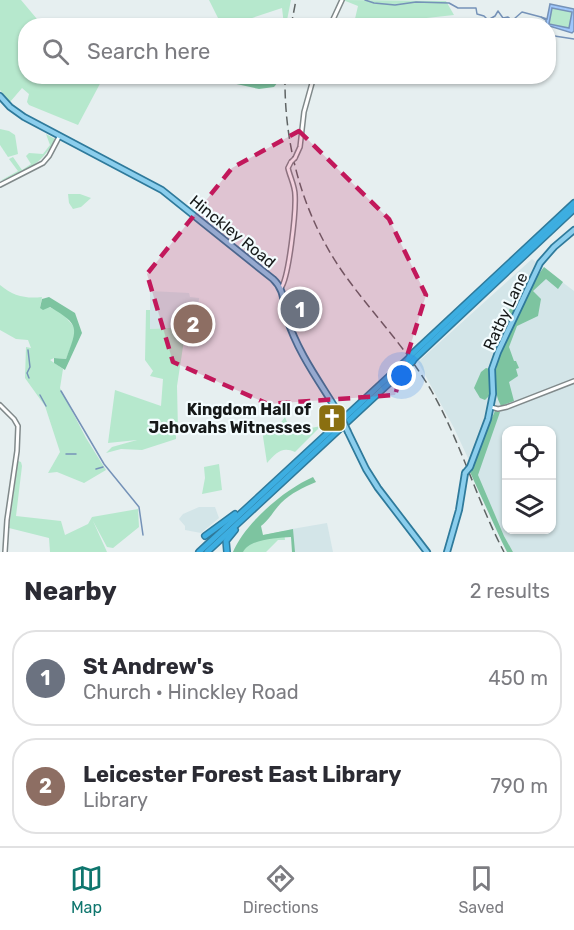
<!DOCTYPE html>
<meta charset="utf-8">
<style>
:root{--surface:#fff;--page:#f2f2f3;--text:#2b2b33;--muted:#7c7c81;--line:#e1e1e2;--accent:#0f766e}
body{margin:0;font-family:Rubik,sans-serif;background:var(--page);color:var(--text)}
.controls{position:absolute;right:18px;bottom:18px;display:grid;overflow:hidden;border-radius:12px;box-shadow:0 2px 4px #0004}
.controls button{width:54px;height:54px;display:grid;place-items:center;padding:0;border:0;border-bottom:2px solid var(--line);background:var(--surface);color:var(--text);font:30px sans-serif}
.you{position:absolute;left:402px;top:376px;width:21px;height:21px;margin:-15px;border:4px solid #fff;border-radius:50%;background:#1a73e8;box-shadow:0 0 0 9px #1a73e833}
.badge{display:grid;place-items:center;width:39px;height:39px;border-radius:50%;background:var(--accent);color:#fff;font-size:20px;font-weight:700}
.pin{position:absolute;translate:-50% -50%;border:3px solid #fff;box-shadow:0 2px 6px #0006}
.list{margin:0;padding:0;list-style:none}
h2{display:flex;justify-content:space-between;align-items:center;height:78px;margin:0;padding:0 24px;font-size:26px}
h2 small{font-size:20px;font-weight:400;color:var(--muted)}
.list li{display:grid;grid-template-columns:39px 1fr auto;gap:18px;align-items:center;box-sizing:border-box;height:96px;margin:0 12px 12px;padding:0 12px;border:2px solid var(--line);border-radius:24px}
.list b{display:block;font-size:22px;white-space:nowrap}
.list p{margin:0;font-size:20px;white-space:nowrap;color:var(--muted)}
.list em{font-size:20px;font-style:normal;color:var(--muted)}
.icon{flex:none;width:33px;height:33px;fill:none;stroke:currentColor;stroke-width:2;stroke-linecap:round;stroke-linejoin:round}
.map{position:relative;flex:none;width:574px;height:552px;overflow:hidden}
.search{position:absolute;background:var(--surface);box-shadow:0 2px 4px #0004;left:18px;right:18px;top:18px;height:66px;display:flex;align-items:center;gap:15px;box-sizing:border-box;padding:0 21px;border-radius:24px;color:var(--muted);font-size:22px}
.sheet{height:294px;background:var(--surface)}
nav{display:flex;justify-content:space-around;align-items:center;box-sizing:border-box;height:84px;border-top:2px solid var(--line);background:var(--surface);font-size:16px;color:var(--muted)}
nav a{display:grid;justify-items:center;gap:3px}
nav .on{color:var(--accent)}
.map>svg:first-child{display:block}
.built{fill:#d3e5e8;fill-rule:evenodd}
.green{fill:#b6e8cd}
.forest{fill:#7dc4a0}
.water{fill:#9ec6fc;stroke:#7592b8;stroke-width:1.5;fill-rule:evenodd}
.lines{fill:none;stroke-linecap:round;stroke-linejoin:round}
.stream{stroke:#7592b8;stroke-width:1.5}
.minor-casing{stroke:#80898a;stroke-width:6}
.major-casing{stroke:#2f7a9b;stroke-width:8}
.highway-casing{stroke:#2f7a9b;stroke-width:8}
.minor{stroke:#fff;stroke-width:3}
.major{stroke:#8bceed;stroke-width:4.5}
.highway{stroke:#3daee1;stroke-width:5}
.rail{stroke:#5f6464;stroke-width:1.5;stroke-dasharray:9 4.5;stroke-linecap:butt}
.minor-bridge-casing{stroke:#80898a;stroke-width:6;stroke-linecap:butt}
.major-bridge-casing{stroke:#2f7a9b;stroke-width:8;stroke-linecap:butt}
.highway-bridge-casing{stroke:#2f7a9b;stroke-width:8;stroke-linecap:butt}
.minor-bridge{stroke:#fff;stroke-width:3}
.major-bridge{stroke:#8bceed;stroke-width:4.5}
.highway-bridge{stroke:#3daee1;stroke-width:5}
.marked{fill:#c2185b;fill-opacity:0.2;stroke:#c2185b;stroke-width:4.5;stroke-dasharray:12 8;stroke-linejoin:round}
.labels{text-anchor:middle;stroke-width:4.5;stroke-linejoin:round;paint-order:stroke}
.street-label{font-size:16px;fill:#161919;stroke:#f3fcfe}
.poi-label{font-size:16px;font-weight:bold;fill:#161919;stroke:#f3fcfe;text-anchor:end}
</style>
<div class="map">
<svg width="574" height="552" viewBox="0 0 574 552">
<rect width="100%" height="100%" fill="#e6eff0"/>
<!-- built -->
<g class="built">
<path d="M532,259l42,32v261h-61l-9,-16 -50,-108 -36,-66zM506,430h46v100h-46z"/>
<polygon points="150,291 189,293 190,297 199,298 198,322 189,321 186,327 150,329"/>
<polygon points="199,507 215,507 219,518 201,533 185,530 185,526 179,519 183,514"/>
<polygon points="327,523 333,552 293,552 292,529"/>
</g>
<!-- green -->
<g class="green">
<polygon points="0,0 21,0 42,25 26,26 26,76 103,78 78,125 29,105 27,102 29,94 22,88 10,102 0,90"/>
<polygon points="209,0 291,0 286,25 284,25 282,8 231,25 222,26"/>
<polygon points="343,0 446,1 454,15 363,25 354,23 358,6"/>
<polygon points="552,8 572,12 569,28 549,24"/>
<polygon points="0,129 9,131 15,135 18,154 8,157 0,145"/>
<path d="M46,134l9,5c-9,21 -34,38 -55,42l18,-10 -9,-12 4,-2 9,13 9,-6 -5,-8 3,-3 14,1 7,-9z"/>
<polygon points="68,194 80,194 91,198 81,207 73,209 69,203"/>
<path d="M0,285c13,11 26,14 42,12l-2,11 9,-1 13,6 13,15 1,5 -10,26 -12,-1 -4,2 13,9 -3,19 26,50 20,32 -22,13 -27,-11 -9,1 12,-21 -15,-46 -20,-28 1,-31 5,1 -3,-8 -12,-1 -16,-9z"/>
<polygon points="146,310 150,310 150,329 186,327 177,386 178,431 166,434 176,433 176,439 142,450 121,449 106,453 112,447 137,440 108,443 115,390 161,406 163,379 150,376 153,371 145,360"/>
<path d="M285,417l6,15 30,-6 -26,26c-13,-6 -19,1 -28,11l-5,-33 14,-1z"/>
<polygon points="18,461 21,462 22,466 16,516 61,521 65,535 88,524 92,517 138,509 139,527 113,548 107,547 93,521 107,552 50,552 49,538 9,528"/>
<polygon points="219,464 222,490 202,494 205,478 204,467"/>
<polygon points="284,531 285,540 278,540 266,552 237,552 247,538"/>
</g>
<!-- forest -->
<g class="forest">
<polygon points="228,77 236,79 243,77 261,79 282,77 274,87 259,89 218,80"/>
<path d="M544,267l19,15 -5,7 -12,-10 -13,12 8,8 -3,17 -21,10 -8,21 5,14h2l3,7 -3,1 2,7 -9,6 5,19 -13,5c-12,-22 -4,-49 7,-70l-7,-7 9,-21 10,-9h5l10,-20z"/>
<path d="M49,297l26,16 7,20 -17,37 -11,-7v-5l12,1c12,-32 14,-34 -16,-52l-7,3 -3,-2 2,-9z"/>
<polygon points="486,368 490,369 489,396 485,400 480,398 474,388 481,372"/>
<polygon points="495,411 500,412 478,475 504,536 513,552 507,552 502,542 469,470"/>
<path d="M313,477l3,5c-12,5 -25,11 -35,21 -7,7 -11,16 -20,23l2,9 30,-6 2,23h-3l-1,-15c-14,1 -42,2 -48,15h-10c12,-29 52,-63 80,-75z"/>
</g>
<!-- water -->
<path class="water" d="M550,4l24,5v22l-2,2 -26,-8v-5l-5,-3 6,2zM552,8l20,4 -3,16 -20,-4z"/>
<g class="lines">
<!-- stream -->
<g class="stream">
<polyline points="365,0 374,3 395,5 416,2 449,3 458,8 476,8 477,14 484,16 488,20 495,16 498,11 503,18 508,17 514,22 522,19 534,26"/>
<polyline points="514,19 522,12 541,17"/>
<polyline points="326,26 334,15"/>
<polyline points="548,35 574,39"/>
<polyline points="28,350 30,367 27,373 29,378"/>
<polyline points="61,391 104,464 139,507 143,535"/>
<polyline points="40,395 46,406"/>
<polyline points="66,454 76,454"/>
<polyline points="96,469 103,467"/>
</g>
<!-- minor casing -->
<g class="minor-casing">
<g id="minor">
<polyline points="330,26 342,0"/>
<polyline points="295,158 300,147 304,112 314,76"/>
<polyline points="0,185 43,163 49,156 59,137"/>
<path d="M281,288c8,-11 15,-76 14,-93 0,-9 -5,-18 -7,-27l3,-6"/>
<polyline points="0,405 14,419 18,426 17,451 7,520 5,552"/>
<polyline points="491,407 498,409 507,407 574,381"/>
</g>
</g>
<!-- major casing -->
<g class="major-casing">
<g id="major">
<path d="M0,96l10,11 14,10 138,73 111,89c12,11 10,24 14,39 11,36 35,67 54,99"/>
<polyline points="348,432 366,469 378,488 427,552"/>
<polyline points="470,467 488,419 493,394 492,369 498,352 540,263 554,247 574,230"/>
<polyline points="447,552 459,510 465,473"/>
</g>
</g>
<!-- highway casing -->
<g class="highway-casing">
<g id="highway">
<polyline points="411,355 574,203"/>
<polyline points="414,359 574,209"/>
<polyline points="205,536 235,514"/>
<polyline points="199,552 409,358"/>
<polyline points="207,552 412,362"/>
<polyline points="227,552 226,541 235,530"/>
</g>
</g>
<!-- minor -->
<use href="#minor" class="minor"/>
<!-- major -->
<use href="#major" class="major"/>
<!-- highway -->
<use href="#highway" class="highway"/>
<!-- rail -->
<g class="rail">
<polyline points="291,26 296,0"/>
<path d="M285,76c-1,71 18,140 59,198 28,39 62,74 87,116 30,52 45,109 73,162"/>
</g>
<!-- minor-bridge casing -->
<g class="minor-bridge-casing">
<polyline id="minor-bridge" points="291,162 295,158"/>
</g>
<!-- major-bridge casing -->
<g class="major-bridge-casing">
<g id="major-bridge">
<polyline points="341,417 348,432"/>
<polyline points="465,473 470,467"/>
</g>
</g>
<!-- highway-bridge casing -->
<g class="highway-bridge-casing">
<g id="highway-bridge">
<polyline points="409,358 411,355"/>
<polyline points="412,362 414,359"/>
</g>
</g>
<!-- minor-bridge -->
<use href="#minor-bridge" class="minor-bridge"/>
<!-- major-bridge -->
<use href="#major-bridge" class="major-bridge"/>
<!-- highway-bridge -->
<use href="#highway-bridge" class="highway-bridge"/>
</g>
<!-- marked area -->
<path class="marked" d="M299,131l90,88 37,76 -31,100 -127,9 -95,-42 -26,-88 85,-106z"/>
<!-- icons -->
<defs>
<g id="church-square" transform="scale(1.5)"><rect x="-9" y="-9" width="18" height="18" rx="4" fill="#8a6f10" stroke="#f3fcfe"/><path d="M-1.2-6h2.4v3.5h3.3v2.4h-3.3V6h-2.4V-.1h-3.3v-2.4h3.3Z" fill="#fff"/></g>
</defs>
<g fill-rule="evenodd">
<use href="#church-square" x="332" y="418"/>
</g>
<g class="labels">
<!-- street labels -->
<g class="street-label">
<text transform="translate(233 231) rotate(39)" y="6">Hinckley Road</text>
<text transform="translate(505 311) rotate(-65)" y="6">Ratby Lane</text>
</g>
<!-- poi labels -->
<g class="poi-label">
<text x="311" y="415">Kingdom Hall of<tspan x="311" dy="18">Jehovahs Witnesses</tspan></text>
</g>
</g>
</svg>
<div class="controls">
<button><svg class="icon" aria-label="locate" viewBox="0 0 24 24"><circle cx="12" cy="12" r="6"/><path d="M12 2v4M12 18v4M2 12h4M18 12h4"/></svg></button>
<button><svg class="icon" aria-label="layers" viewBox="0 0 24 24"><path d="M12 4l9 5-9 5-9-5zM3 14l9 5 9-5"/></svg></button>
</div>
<div class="you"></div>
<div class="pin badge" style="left:300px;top:309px;background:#6b7280">1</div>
<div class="pin badge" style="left:193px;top:324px;background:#8d6e63">2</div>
<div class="search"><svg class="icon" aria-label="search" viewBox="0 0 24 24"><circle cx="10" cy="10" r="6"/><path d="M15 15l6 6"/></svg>Search here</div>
</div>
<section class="sheet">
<h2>Nearby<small>2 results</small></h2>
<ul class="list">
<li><span class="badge" style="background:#6b7280">1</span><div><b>St Andrew's</b><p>Church · Hinckley Road</p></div><em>450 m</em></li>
<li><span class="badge" style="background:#8d6e63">2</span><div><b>Leicester Forest East Library</b><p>Library</p></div><em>790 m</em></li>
</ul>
</section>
<nav>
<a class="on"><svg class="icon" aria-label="map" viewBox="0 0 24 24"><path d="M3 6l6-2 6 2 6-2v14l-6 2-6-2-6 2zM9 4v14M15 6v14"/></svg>Map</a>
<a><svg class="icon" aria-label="directions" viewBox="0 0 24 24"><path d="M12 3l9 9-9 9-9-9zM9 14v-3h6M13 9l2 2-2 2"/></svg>Directions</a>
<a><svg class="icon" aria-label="saved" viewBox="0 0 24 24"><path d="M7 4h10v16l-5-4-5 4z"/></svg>Saved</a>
</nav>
